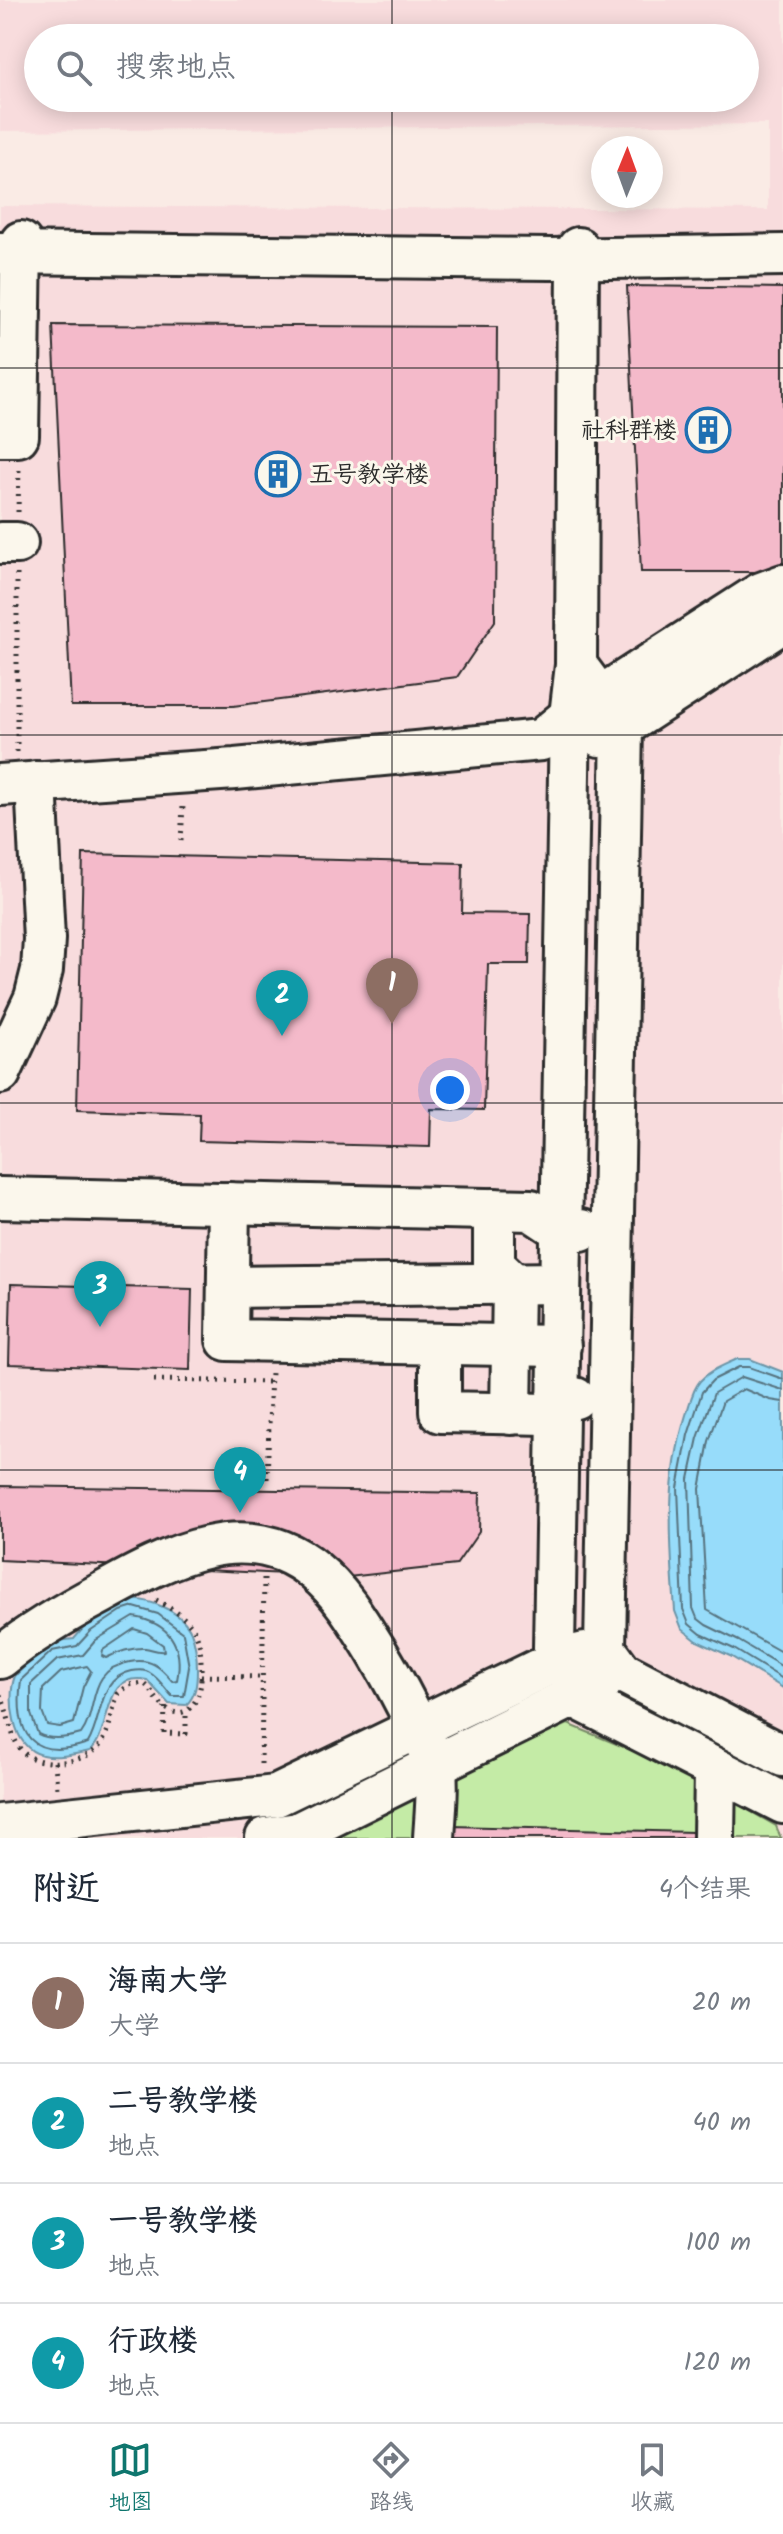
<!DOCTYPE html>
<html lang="zh">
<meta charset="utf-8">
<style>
:root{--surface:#fff;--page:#f6f6f7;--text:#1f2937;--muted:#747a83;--line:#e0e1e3;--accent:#0f766e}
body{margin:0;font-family:Kalam,"LXGW WenKai TC",sans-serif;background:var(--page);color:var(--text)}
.compass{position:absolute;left:591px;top:136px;width:72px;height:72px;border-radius:50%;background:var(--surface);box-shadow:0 4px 20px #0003;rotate:1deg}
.you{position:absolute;left:450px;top:1090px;width:28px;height:28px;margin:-20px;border:6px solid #fff;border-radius:50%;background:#1a73e8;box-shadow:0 0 0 12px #1a73e833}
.badge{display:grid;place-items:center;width:52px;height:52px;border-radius:50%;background:var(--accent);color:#fff;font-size:26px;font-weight:700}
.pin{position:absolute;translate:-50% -66px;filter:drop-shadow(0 2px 4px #0008)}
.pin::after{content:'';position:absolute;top:42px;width:28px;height:24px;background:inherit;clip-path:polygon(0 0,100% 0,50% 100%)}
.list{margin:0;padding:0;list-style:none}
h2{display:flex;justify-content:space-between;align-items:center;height:104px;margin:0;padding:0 32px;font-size:34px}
h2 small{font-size:26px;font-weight:400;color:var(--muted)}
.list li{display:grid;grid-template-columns:52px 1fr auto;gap:24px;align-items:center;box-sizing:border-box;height:120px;padding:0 32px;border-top:2px solid var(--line)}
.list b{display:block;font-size:30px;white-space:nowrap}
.list p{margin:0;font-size:26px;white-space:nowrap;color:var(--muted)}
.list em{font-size:26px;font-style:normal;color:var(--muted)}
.icon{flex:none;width:44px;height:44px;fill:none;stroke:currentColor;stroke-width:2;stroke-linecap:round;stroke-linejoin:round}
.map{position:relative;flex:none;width:783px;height:1838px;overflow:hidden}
.search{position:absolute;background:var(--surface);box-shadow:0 4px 20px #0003;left:24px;right:24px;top:24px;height:88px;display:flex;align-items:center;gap:20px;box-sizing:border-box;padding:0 28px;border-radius:44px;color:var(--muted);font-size:30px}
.sheet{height:584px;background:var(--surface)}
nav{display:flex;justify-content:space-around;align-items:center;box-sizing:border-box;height:112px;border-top:2px solid var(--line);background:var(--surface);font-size:22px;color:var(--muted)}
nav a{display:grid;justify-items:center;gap:4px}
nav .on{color:var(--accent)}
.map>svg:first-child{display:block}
.built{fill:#f8dcdd;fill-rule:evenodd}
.green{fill:#c4eba6;stroke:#788b68;stroke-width:2}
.water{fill:#97dcfa;stroke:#6c95a7;stroke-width:2}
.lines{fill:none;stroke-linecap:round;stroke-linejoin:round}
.shore{stroke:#56727e;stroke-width:2}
.building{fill:#f4baca;stroke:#2b2b2b;stroke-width:2}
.minor-casing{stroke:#2b2b2b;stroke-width:46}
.path{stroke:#2b2b2b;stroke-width:5;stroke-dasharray:2 6;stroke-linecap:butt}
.minor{stroke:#fbf7ec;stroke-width:40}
.grid{fill:none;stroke:#2b2b2b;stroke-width:2;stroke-opacity:0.55}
.labels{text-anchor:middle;stroke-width:6;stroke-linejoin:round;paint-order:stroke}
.poi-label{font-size:24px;fill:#2b2b2b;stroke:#fbf7ec;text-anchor:end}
</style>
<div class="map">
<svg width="783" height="1838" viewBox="0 0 783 1838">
<rect width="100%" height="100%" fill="#faebe5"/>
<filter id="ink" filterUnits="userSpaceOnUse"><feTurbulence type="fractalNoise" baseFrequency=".0125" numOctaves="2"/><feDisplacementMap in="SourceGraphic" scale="16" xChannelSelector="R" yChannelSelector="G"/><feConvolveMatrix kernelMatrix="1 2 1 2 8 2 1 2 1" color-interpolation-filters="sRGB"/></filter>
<g filter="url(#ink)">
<!-- built -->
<path class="built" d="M0,0h783v1838h-783v-1632l768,4v-86l-768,7zM38,38h707v60h-707z"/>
<!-- green -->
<polygon class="green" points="568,1724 677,1769 776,1826 781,1838 322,1838"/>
<!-- water -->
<g class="water">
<path d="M737,1359h13l33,13v316l-53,-32 -33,-15 -15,-12 -7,-18c-5,-69 -10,-129 11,-196 4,-11 6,-25 14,-34 10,-11 25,-16 37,-22z"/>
<path d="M125,1600c22,-3 57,11 66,32 5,12 6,25 6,38 0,13 -1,26 -11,35l-17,-1 -22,-24c-47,-9 -33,49 -57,71 -36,8 -66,13 -76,-31 -3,-13 -4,-32 1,-44l28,-28 14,-7 17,-2 12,-14z"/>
</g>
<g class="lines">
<!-- shore -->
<g class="shore">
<polyline points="783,1379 749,1367 739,1367 713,1380 702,1392 688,1435 678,1488 683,1609 689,1624 701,1634 734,1649 783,1679"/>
<polyline points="783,1390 742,1377 714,1393 698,1438 689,1479 693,1608 697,1618 706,1625 739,1641 783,1667"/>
<polyline points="783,1402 770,1400 744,1389 723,1401 709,1441 700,1489 707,1610 783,1653"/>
<path d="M134,1607l24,7 25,19 6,34 -5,29h-12c-7,-7 -13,-18 -22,-23 -5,-4 -12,-3 -18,-2 -35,7 -29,48 -44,72 -57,19 -74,-9 -67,-63l31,-29 25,-5 14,-15 30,-20z"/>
<path d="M134,1617c35,6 50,28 43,63l-5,1c-12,-15 -22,-23 -42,-19 -45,8 -30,46 -49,72 -14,4 -30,7 -43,0l-7,-20v-30l26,-24 26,-5 13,-15z"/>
<path d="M134,1629l13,4 16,12 1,6c-7,1 -12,-2 -19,-3 -14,-1 -27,4 -39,10l-4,-2 1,-6z"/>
<polygon points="87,1666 91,1671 83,1687 74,1723 60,1727 47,1725 42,1712 43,1689 61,1672"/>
</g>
</g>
<!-- building -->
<g class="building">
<polygon points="627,286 783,288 783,572 641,572"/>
<polygon points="53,325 497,327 495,621 457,677 233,706 71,706"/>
<polygon points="83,854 463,863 462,913 530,914 529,964 488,964 484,1110 431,1109 430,1147 199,1141 200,1114 77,1110"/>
<polygon points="11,1284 192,1289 190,1370 9,1364"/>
<polygon points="0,1486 480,1493 479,1532 456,1565 348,1577 0,1560"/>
<polygon points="452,1826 693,1832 693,1838 451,1838"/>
</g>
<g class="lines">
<!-- minor casing -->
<g class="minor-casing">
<g id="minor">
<polyline points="578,248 576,665 570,716 554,1648 584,1702 783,1803"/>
<polyline points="0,253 551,259 783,255"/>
<polyline points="0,436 18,436 21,242"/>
<polyline points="0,543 17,543"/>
<polyline points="576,665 622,727 605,1649 622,1672 783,1756"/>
<polyline points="600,736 622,727 783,622"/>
<polyline points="0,785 235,769 541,740 570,716 761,593 783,585"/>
<polyline points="0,1073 35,998 42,970 44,939 36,782"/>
<polyline points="0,1198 531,1210 561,1230 581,1230"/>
<polyline points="229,1203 227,1340 560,1346"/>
<polyline points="494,1209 494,1265 513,1283 511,1414"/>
<polyline points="228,1287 560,1283"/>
<polyline points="440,1344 440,1412 547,1414 559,1398 575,1398"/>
<path d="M0,1658c31,-26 66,-46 102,-65 65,-36 146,-79 213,-22 27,22 44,52 62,81 17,28 32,57 46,86 3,8 10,18 12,27 4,17 0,54 -1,73"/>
<polyline points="0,1825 276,1796 560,1659 585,1653"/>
<polyline points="266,1838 298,1833 602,1682"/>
<polyline points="714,1838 715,1769"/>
</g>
</g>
<!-- path -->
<g class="path">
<polyline points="18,512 19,466"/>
<polyline points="17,752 17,574"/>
<polyline points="181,841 183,806"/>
<polyline points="154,1380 270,1382"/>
<polyline points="267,1479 271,1372"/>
<path d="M156,1600c40,22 46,32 45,76l61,1"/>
<path d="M0,1695c10,17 9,44 24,58 18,16 67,11 79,-12 8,-14 9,-32 15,-47l11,-9 14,-2c8,5 10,12 16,19 24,26 43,0 42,-26"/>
<polyline points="165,1707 164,1733 186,1734 186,1711"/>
<polyline points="55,1762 57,1789"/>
<polyline points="261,1764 264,1578"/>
</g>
<!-- minor -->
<use href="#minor" class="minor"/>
</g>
</g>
<!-- grid -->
<path class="grid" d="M392,0v38M392,98v1740M0,368h783M0,735h783M0,1103h783M0,1470h783"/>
<!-- icons -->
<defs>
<g id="building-ring" transform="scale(2.3)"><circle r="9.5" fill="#fbf7ec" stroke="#1f6fb2" stroke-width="1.5"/><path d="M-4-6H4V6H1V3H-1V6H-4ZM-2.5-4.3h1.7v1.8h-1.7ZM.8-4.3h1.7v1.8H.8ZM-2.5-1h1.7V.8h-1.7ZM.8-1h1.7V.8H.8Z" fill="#1f6fb2"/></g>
</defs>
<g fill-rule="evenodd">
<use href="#building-ring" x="708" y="430"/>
<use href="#building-ring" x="278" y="474"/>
</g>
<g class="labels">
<!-- poi labels -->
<g class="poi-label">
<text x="677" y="438">社科群楼</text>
<text x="309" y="482" text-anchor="start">五号教学楼</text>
</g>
</g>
</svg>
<svg class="compass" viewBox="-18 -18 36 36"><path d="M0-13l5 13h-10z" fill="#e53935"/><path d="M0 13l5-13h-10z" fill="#747a83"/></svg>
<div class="you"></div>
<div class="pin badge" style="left:392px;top:1024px;background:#8d6e63">1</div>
<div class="pin badge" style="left:282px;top:1036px;background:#0f9aa8">2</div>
<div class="pin badge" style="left:100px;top:1327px;background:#0f9aa8">3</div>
<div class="pin badge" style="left:240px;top:1513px;background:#0f9aa8">4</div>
<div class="search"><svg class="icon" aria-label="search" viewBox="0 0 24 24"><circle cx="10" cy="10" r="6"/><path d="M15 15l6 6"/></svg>搜索地点</div>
</div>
<section class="sheet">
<h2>附近<small>4个结果</small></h2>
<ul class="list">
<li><span class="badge" style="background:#8d6e63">1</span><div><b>海南大学</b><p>大学</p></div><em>20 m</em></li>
<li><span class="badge" style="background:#0f9aa8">2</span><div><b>二号教学楼</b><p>地点</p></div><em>40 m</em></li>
<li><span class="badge" style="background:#0f9aa8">3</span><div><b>一号教学楼</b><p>地点</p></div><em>100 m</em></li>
<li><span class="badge" style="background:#0f9aa8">4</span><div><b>行政楼</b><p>地点</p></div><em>120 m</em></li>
</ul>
</section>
<nav>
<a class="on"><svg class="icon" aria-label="map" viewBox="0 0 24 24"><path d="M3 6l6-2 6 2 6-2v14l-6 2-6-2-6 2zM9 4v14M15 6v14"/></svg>地图</a>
<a><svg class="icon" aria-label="directions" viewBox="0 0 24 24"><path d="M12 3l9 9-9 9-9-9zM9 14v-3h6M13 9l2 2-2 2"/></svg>路线</a>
<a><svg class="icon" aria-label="saved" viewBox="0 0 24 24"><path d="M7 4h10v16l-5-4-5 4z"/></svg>收藏</a>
</nav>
